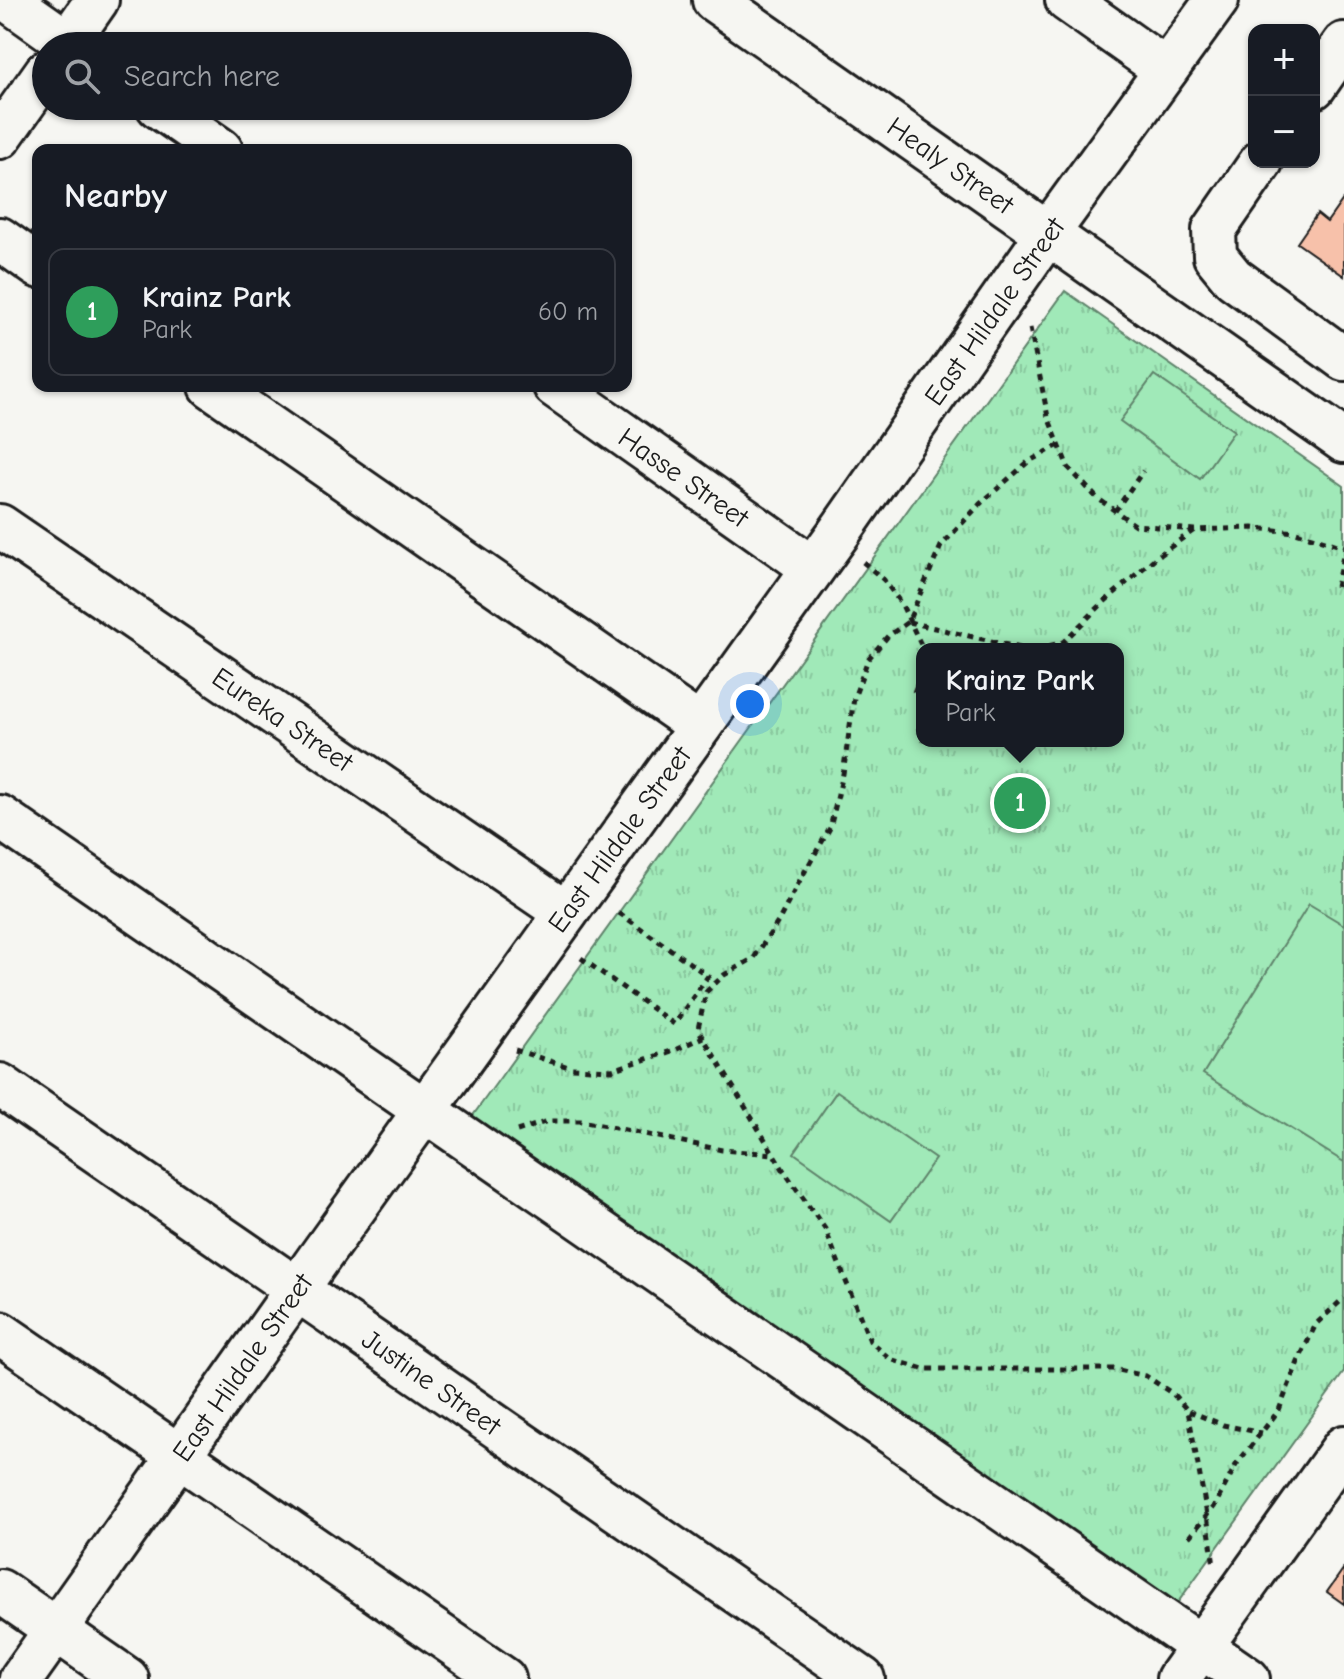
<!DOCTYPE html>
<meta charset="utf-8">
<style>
:root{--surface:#171b24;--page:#20242c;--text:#f1f3f6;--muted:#9ea1a6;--line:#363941;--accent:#919294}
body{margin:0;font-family:"Comic Neue",sans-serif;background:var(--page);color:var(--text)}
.controls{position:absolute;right:24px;top:24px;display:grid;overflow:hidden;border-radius:16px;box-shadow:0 2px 6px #0004}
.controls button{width:72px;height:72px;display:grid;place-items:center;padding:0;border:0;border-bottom:2px solid var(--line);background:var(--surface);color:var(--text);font:40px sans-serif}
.you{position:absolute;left:750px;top:704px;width:28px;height:28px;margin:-20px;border:6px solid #fff;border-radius:50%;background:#1a73e8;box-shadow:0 0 0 12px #1a73e833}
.badge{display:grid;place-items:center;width:52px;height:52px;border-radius:50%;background:var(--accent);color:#fff;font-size:26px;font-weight:700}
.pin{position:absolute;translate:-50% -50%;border:4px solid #fff;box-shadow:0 2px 8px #0006}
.popup{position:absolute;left:916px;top:643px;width:208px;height:104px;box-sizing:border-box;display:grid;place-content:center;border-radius:16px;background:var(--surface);filter:drop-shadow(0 2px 6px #0005);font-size:26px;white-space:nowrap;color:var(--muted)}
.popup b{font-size:30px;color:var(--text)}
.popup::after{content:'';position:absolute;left:50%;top:100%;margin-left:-16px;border:16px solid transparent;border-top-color:var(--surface)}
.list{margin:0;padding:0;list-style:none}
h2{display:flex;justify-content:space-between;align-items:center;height:104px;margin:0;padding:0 32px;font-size:34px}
h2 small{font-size:26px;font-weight:400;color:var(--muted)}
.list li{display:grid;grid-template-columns:52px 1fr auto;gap:24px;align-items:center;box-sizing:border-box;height:128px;margin:0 16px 16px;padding:0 16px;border:2px solid var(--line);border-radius:16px}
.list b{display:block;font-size:30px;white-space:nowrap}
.list p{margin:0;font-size:26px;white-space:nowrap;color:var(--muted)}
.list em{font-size:26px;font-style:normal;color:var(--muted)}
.icon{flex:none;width:44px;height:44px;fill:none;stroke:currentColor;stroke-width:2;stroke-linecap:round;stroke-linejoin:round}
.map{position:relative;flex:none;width:1344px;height:1679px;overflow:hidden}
.search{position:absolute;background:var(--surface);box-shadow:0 2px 6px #0004;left:32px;top:32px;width:600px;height:88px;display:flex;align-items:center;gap:20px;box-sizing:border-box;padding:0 28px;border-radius:44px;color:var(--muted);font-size:30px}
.panel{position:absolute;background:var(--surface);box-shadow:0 2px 6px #0004;left:32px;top:144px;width:600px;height:248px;border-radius:16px}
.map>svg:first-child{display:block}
.grass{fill:url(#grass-tufts);stroke:#5e826a;stroke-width:2;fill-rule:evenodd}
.pitch{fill:#a0e9b8;stroke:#5e826a;stroke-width:2}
.building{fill:#f7c1aa;stroke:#1c1c1c;stroke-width:2}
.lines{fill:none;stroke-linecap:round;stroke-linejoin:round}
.minor-casing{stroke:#1c1c1c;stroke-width:48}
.path{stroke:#1c1c1c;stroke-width:5;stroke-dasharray:6 6;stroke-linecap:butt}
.minor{stroke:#f6f6f2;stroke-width:42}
.labels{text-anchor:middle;stroke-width:8;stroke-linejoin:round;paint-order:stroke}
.street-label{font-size:28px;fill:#1c1c1c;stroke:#f6f6f2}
</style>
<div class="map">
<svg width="1344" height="1679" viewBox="0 0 1344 1679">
<defs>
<pattern id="grass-tufts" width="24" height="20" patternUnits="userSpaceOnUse" patternTransform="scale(2)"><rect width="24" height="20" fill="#a0e9b8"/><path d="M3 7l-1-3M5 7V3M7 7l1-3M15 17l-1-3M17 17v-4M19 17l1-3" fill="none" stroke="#89c79e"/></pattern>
</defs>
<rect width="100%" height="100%" fill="#f6f6f2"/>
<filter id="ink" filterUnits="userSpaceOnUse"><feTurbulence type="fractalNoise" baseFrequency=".0125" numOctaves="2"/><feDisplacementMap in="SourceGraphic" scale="16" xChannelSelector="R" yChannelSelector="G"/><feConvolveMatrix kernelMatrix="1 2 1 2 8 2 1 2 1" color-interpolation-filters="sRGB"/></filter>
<g filter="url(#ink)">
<!-- grass -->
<path class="grass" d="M1065,291l279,195v886l-171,237 -704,-488zM922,649h196v92h-196z"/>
<!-- pitch -->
<g class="pitch">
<polygon points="1154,375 1234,431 1200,479 1120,421"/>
<polygon points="1309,904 1344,925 1344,1162 1203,1074"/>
<polygon points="837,1091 935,1159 891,1221 794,1153"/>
</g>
<!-- building -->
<g class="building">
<polygon points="1344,198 1344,276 1297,243 1317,214 1327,222"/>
<polygon points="922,669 922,695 913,691"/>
<polygon points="1344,1568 1344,1604 1327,1592"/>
</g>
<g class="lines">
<!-- minor casing -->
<g class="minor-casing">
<g id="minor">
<polyline points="8,0 73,46"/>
<polyline points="714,0 1344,441"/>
<polyline points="1067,0 1166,70"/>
<polyline points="65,46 97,0"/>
<polyline points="1314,87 1344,44"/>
<polyline points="158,106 221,150"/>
<polyline points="0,137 46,72"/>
<polyline points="1261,162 1214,230 1215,256 1233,278 1344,359"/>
<polyline points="0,239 38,266"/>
<polyline points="211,386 700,726"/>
<polyline points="555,386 813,568"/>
<polyline points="0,526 566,913"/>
<polyline points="0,817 1248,1679"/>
<polyline points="0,1085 863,1679"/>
<polyline points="0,1333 504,1679"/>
<polyline points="0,1591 127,1679"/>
<polyline points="21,1679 319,1258 838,534 1048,233 1217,0"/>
<polyline points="1178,1679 1344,1447"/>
</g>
</g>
<!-- path -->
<g class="path">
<polyline points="1030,328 1048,417 1068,467 1097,498 1135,525 1194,530 1253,528 1296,532 1344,547"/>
<polyline points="1059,445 1028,462 980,504 941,546 908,622 888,636 868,659 854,698 843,774 830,828 800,880 778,922 754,958 724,975 706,992 698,1029 784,1171 825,1229 870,1341 890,1359 923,1369 1114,1369 1146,1376 1173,1394 1188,1411 1207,1515 1214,1566"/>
<polyline points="1115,511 1143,471"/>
<polyline points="863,562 884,580 902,605 923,649"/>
<polyline points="1336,587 1344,552"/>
<polyline points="909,622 1025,649"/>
<polyline points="1038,649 1063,642 1103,603 1155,558 1194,530"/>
<polyline points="581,958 674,1024 708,976 615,910"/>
<polyline points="515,1050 572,1068 612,1070 675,1050 703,1037"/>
<polyline points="517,1131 548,1121 581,1121 722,1150 774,1154"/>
<polyline points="1189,1411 1223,1425 1262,1433"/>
<polyline points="1189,1537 1214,1507 1236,1465 1279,1410 1298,1362 1316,1324 1344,1298"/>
</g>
<!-- minor -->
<use href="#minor" class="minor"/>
</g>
</g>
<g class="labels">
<!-- street labels -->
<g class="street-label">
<text transform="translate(951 165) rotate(35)" y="10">Healy Street</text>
<text transform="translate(994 311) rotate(-55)" y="10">East Hildale Street</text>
<text transform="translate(684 477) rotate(35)" y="10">Hasse Street</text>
<text transform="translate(283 719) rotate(34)" y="10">Eureka Street</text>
<text transform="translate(619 839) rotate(-54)" y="10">East Hildale Street</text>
<text transform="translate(242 1367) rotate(-55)" y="10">East Hildale Street</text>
<text transform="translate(432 1382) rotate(35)" y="10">Justine Street</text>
</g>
</g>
</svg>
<div class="controls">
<button>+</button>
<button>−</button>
</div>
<div class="you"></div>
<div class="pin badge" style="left:1020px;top:803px;background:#2e9e5b">1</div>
<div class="popup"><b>Krainz Park</b>Park</div>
<div class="search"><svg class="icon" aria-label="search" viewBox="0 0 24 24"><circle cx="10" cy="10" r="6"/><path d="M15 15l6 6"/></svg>Search here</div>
<section class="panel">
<h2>Nearby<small></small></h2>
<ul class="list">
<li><span class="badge" style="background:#2e9e5b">1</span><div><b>Krainz Park</b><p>Park</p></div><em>60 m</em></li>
</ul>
</section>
</div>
